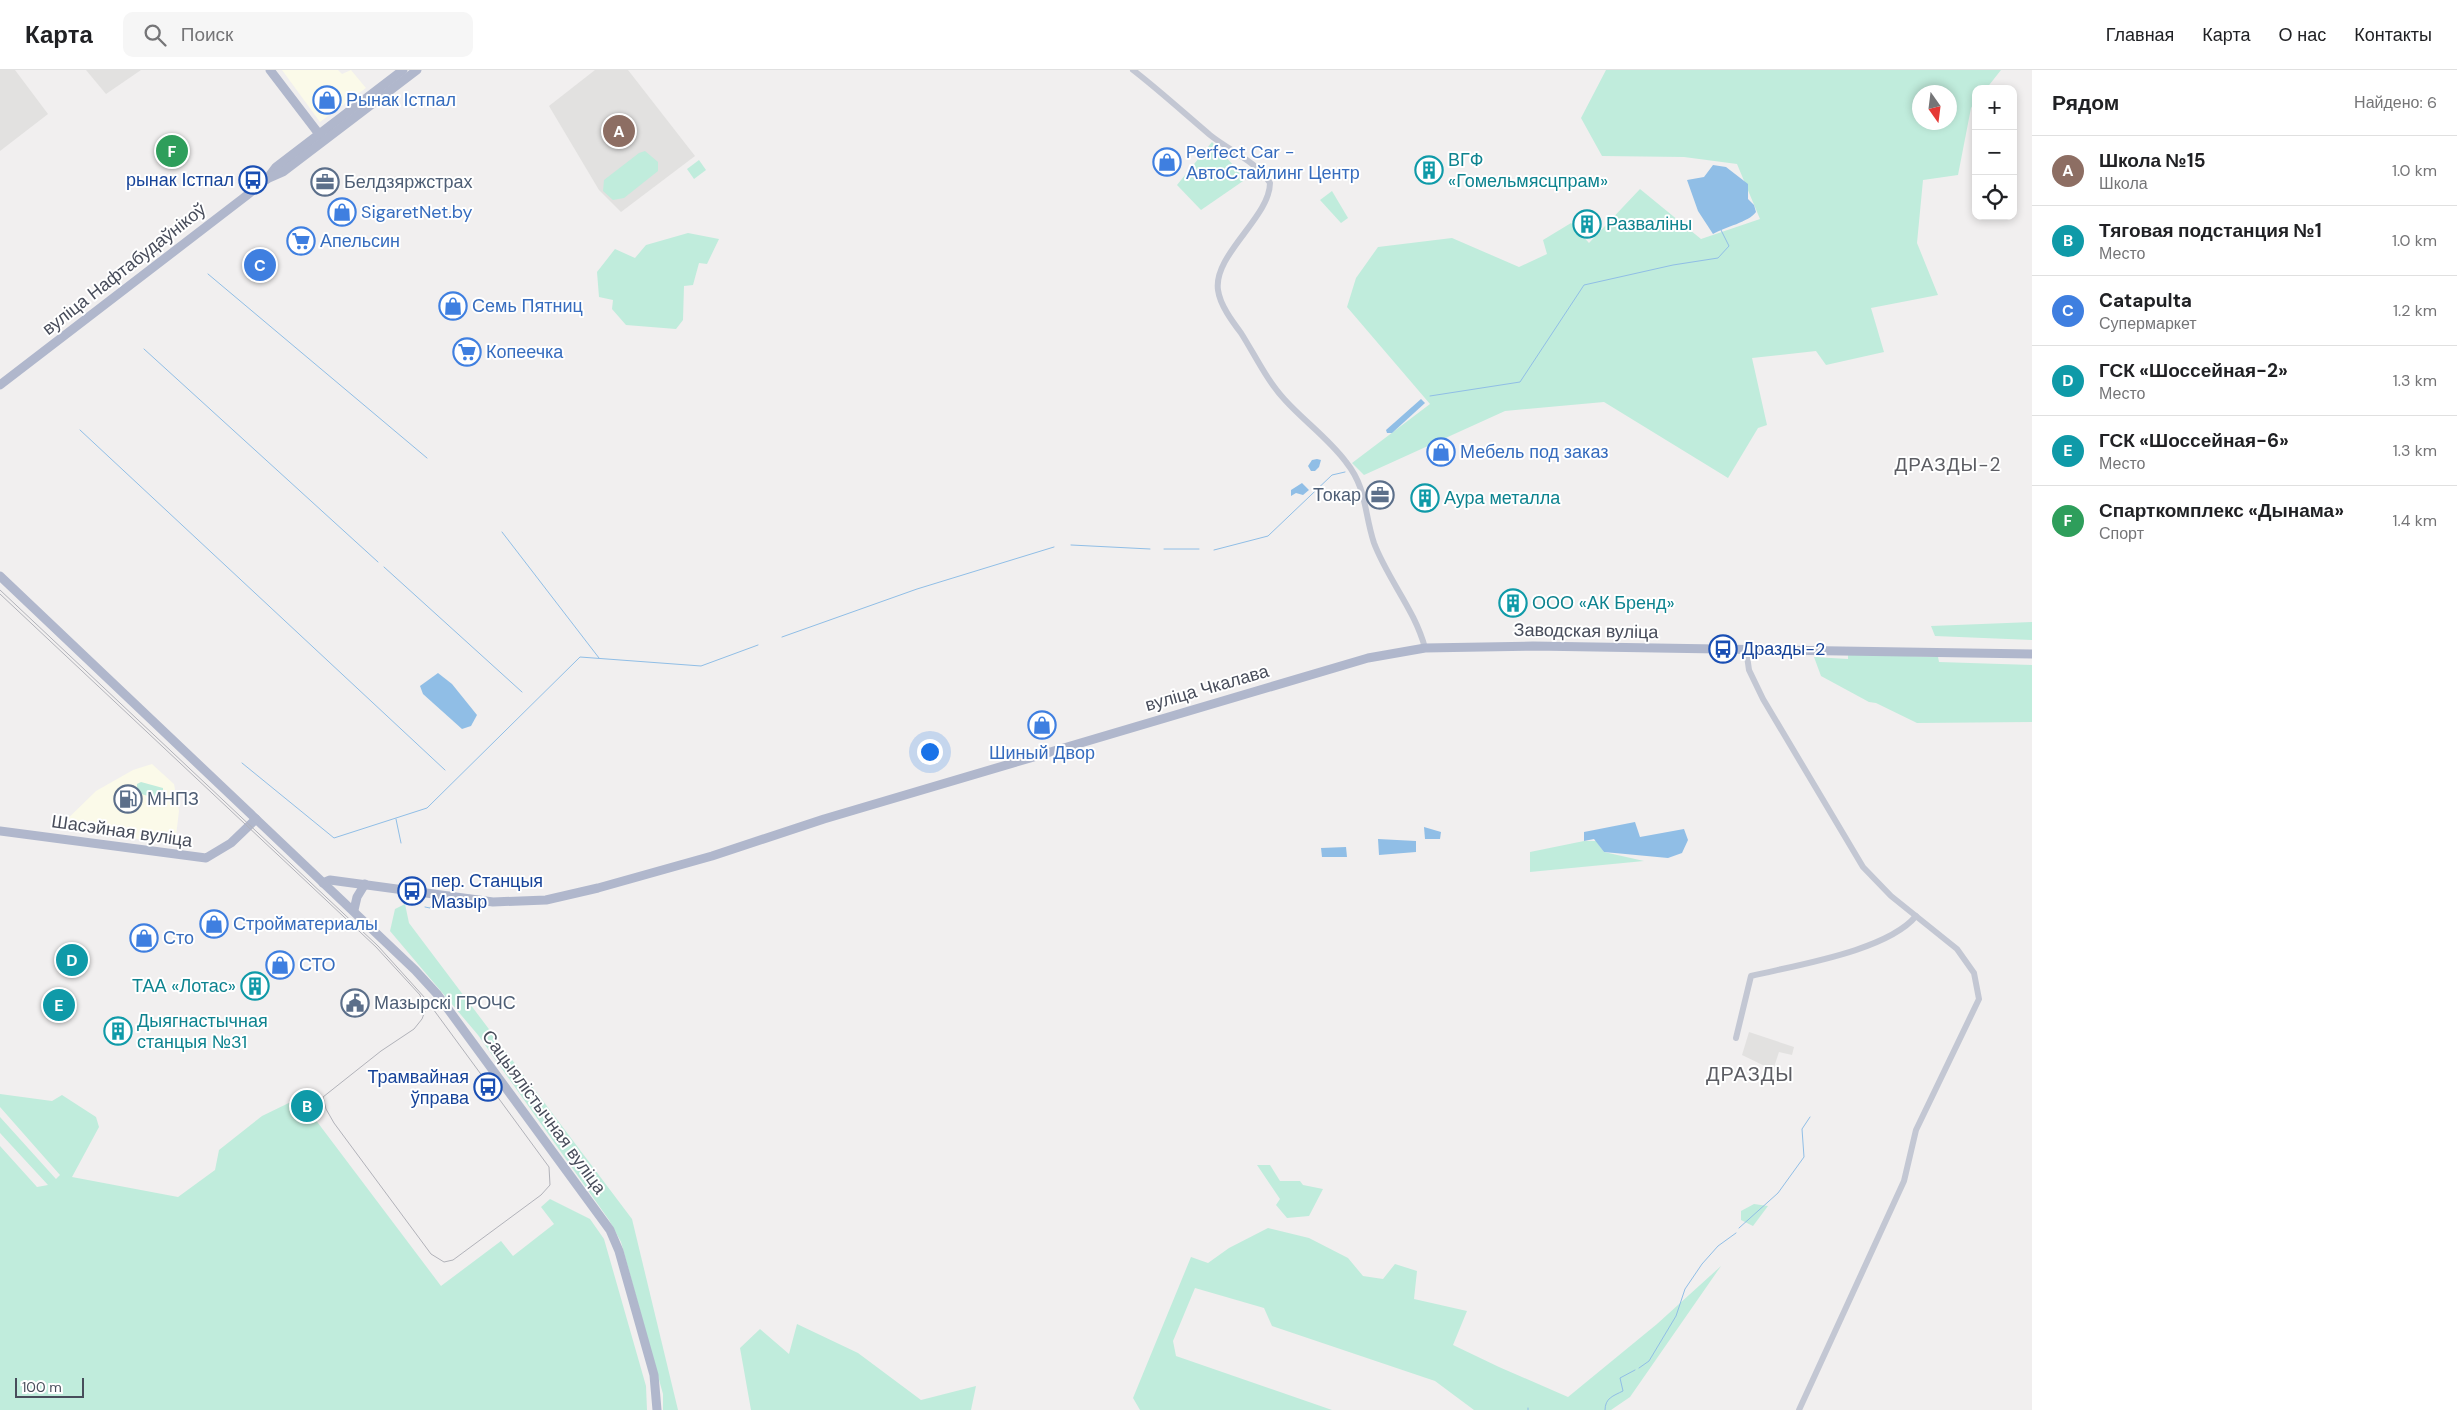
<!DOCTYPE html>
<html lang="ru">
<meta charset="utf-8">
<style>
:root{--surface:#fff;--page:#f6f6f6;--text:#202124;--muted:#757577;--line:#e0e0e0;--accent:#0f766e}
body{margin:0;font-family:"DM Sans",sans-serif;background:var(--page);color:var(--text)}
.controls{position:absolute;right:15px;top:15px;display:grid;overflow:hidden;border-radius:10px;box-shadow:0 2px 8px #0003}
.controls button{width:45px;height:45px;display:grid;place-items:center;padding:0;border:0;border-bottom:1px solid var(--line);background:var(--surface);color:var(--text);font:25px sans-serif}
.compass{position:absolute;left:1912px;top:15px;width:45px;height:45px;border-radius:50%;background:var(--surface);box-shadow:0 2px 8px #0003;rotate:166deg}
.scale{position:absolute;left:15px;bottom:12px;width:69px;box-sizing:border-box;padding-left:5px;border:2px solid #484d5b;border-top:0;font-size:14px;line-height:18px;white-space:nowrap;color:#484d5b;-webkit-text-stroke:4px #fff;paint-order:stroke}
.you{position:absolute;left:929px;top:681px;width:18px;height:18px;margin:-12px;border:4px solid #fff;border-radius:50%;background:#1a73e8;box-shadow:0 0 0 8px #1a73e833}
.badge{display:grid;place-items:center;width:32px;height:32px;border-radius:50%;background:var(--accent);color:#fff;font-size:16px;font-weight:700}
.pin{position:absolute;translate:-50% -50%;border:2px solid #fff;box-shadow:0 1px 5px #0006}
.list{margin:0;padding:0;list-style:none}
h2{display:flex;justify-content:space-between;align-items:center;height:65px;margin:0;padding:0 20px;font-size:21px}
h2 small{font-size:16px;font-weight:400;color:var(--muted)}
.list li{display:grid;grid-template-columns:32px 1fr auto;gap:15px;align-items:center;box-sizing:border-box;height:70px;padding:0 20px;border-top:1px solid var(--line)}
.list b{display:block;font-size:19px;white-space:nowrap}
.list p{margin:0;font-size:16px;white-space:nowrap;color:var(--muted)}
.list em{font-size:16px;font-style:normal;color:var(--muted)}
.icon{flex:none;width:28px;height:28px;fill:none;stroke:currentColor;stroke-width:2;stroke-linecap:round;stroke-linejoin:round}
.map{position:relative;flex:none;width:2032px;height:1340px;overflow:hidden}
header{display:flex;align-items:center;gap:30px;box-sizing:border-box;height:70px;padding:0 25px;background:var(--surface);border-bottom:1px solid var(--line)}
header strong{font-size:24px}
nav{display:flex;gap:28px;margin-inline-start:auto;font-size:18px}
.search{width:350px;height:45px;background:var(--page);display:flex;align-items:center;gap:12px;box-sizing:border-box;padding:0 18px;border-radius:10px;color:var(--muted);font-size:19px}
main{display:flex}
aside{flex:1;background:var(--surface)}
.map>svg:first-child{display:block}
.commercial{fill:#fbfae9}
.education{fill:#e2e1e0}
.green{fill:#c0ecdc;fill-rule:evenodd}
.water{fill:#90bee6}
.lines{fill:none;stroke-linecap:round;stroke-linejoin:round}
.stream{stroke:#90bee6;stroke-width:1}
.minor{stroke:#c3c7d3;stroke-width:6}
.major{stroke:#b0b7cc;stroke-width:9}
.tram{stroke:#b1b2b9;stroke-width:1}
.labels{text-anchor:middle;stroke-width:4;stroke-linejoin:round;paint-order:stroke}
.shop-label{font-size:18px;fill:#366cbe;stroke:#fff;text-anchor:start}
.culture-label{font-size:18px;fill:#0d838f;stroke:#fff;text-anchor:start}
.transit-label{font-size:18px;fill:#164399;stroke:#fff;text-anchor:end}
.service-label{font-size:18px;fill:#4e5e75;stroke:#fff;text-anchor:start}
.street-label{font-size:18px;fill:#484d5b;stroke:#fff}
.neighbourhood-label{font-size:19px;letter-spacing:1px;fill:#5c5d63;stroke:#fff}
.quarter-label{font-size:20px;letter-spacing:1px;fill:#5c5d63;stroke:#fff}
</style>
<header>
<strong>Карта</strong>
<div class="search"><svg class="icon" aria-label="search" viewBox="0 0 24 24"><circle cx="10" cy="10" r="6"/><path d="M15 15l6 6"/></svg>Поиск</div>
<nav><a>Главная</a><a>Карта</a><a>О нас</a><a>Контакты</a></nav>
</header>
<main>
<div class="map">
<svg width="2032" height="1340" viewBox="0 0 2032 1340">
<rect width="100%" height="100%" fill="#f1efef"/>
<!-- commercial -->
<g class="commercial">
<polygon points="282,0 338,0 342,4 351,0 366,18 320,52"/>
<polygon points="152,694 174,714 179,741 175,774 58,758 96,721 133,700"/>
</g>
<!-- education -->
<g class="education">
<polygon points="0,0 15,0 48,44 0,81"/>
<polygon points="86,0 141,0 106,24"/>
<polygon points="595,0 628,0 695,86 621,142 599,120 549,36"/>
<polygon points="1749,962 1794,977 1792,985 1779,982 1773,1000 1742,985"/>
</g>
<!-- green -->
<g class="green">
<path d="M1606,0h395l-15,19h-10v12l-5,7 -13,67 -35,5 -6,63 21,52 -67,13 13,44 -58,13 -10,-14 -64,7 15,67 -9,3 -30,50 -124,-76 -99,9 -141,64 -12,-12 78,-59 -83,-97 9,-29 22,-31 74,-9 67,29 28,-13 -4,-14 28,-17 18,20 51,-54 61,50 59,-20 -23,-55 -53,-7 -82,-1 -21,-38zM1920,22h30v30h-30z"/>
<polygon points="1212,72 1246,109 1201,140 1177,115"/>
<polygon points="645,81 658,92 658,101 624,128 613,130 603,121 604,110 639,83"/>
<polygon points="699,90 706,100 694,109 687,99"/>
<polygon points="1332,121 1348,148 1341,153 1320,130"/>
<polygon points="688,163 719,169 707,194 699,193 693,215 684,216 683,250 676,259 626,255 612,239 613,230 599,227 597,202 615,179 635,188 646,175"/>
<polygon points="2032,552 2032,570 1935,566 1931,556"/>
<polygon points="1848,584 1938,587 1939,592 2032,595 2032,652 1917,653 1876,633 1869,632 1821,606 1814,587 1848,589"/>
<polygon points="141,712 163,718 163,727 159,729 141,724 137,720 137,714"/>
<polygon points="1584,771 1596,771 1604,782 1644,791 1530,802 1530,782"/>
<polygon points="405,834 409,853 632,1149 678,1340 663,1340 663,1324 621,1172 609,1150 478,965 390,861 395,839"/>
<polygon points="0,1024 52,1031 62,1025 96,1047 99,1057 72,1107 178,1127 215,1100 219,1080 262,1046 297,1029 309,1047 312,1045 441,1216 501,1171 513,1186 554,1154 541,1137 550,1129 590,1149 604,1169 646,1316 647,1340 0,1340 0,1076 37,1117 48,1115 0,1063 0,1047 56,1109 60,1105 0,1037"/>
<polygon points="1257,1095 1270,1095 1280,1111 1300,1111 1303,1115 1323,1119 1309,1146 1287,1148 1276,1135 1280,1129"/>
<polygon points="1754,1134 1768,1136 1753,1156 1741,1150 1741,1141"/>
<polygon points="1268,1158 1309,1168 1348,1188 1363,1206 1383,1209 1395,1194 1417,1201 1414,1229 1467,1241 1453,1275 1499,1297 1568,1327 1657,1254 1721,1196 1630,1327 1611,1340 1474,1340 1435,1311 1272,1256 1264,1238 1195,1218 1173,1271 1176,1286 1332,1340 1140,1340 1133,1328 1191,1187 1208,1193 1229,1178"/>
<polygon points="797,1254 858,1283 921,1330 976,1316 971,1340 751,1340 740,1278 760,1259 789,1284"/>
</g>
<!-- water -->
<g class="water">
<path d="M1713,95l13,2 22,17v15l6,6 2,7c-7,10 -31,15 -43,22l-15,-23 -11,-31 17,-3z"/>
<polygon points="1421,329 1425,333 1392,363 1387,363 1386,360"/>
<polygon points="1317,389 1321,390 1319,397 1315,401 1311,401 1308,396 1312,390"/>
<polygon points="1302,413 1309,420 1303,425 1296,423 1291,426 1291,420"/>
<polygon points="438,603 452,614 477,645 471,656 462,659 423,624 420,616"/>
<polygon points="1635,752 1640,767 1684,759 1688,770 1682,783 1668,788 1604,782 1594,769 1584,771 1584,762"/>
<polygon points="1424,757 1441,762 1440,769 1425,769"/>
<polygon points="1378,769 1416,771 1416,782 1379,785"/>
<polygon points="1346,777 1347,787 1322,787 1321,778"/>
</g>
<g class="lines">
<!-- stream -->
<g class="stream">
<polyline points="208,204 427,388"/>
<polyline points="144,279 378,492"/>
<polyline points="1430,326 1520,312 1584,215 1673,195 1718,188 1729,176 1721,160"/>
<polyline points="80,360 445,700"/>
<polyline points="502,462 599,588"/>
<polyline points="1071,475 1150,479"/>
<polyline points="1164,479 1199,479"/>
<polyline points="1214,480 1268,466 1332,405 1345,402"/>
<polyline points="384,497 522,622"/>
<polyline points="782,567 917,519 1054,477"/>
<polyline points="242,693 334,768 427,738 580,587 701,596 758,575"/>
<polyline points="396,749 401,773"/>
<polyline points="425,837 430,838 433,833"/>
<polyline points="1739,1158 1778,1123 1804,1087 1802,1059 1810,1047"/>
<polyline points="1639,1298 1649,1291 1676,1246 1685,1219 1702,1194 1718,1176 1736,1163"/>
<polyline points="1528,1340 1528,1338"/>
<path d="M1605,1340c0,-12 8,-14 18,-19l-3,-13 15,-8"/>
</g>
<!-- minor -->
<g class="minor">
<path d="M1133,0c27,21 51,43 77,65 20,16 46,26 60,48 0,34 -57,72 -52,107 2,15 14,31 23,43 14,22 26,48 44,67 19,21 44,39 61,62 21,26 18,51 28,81 14,37 41,67 51,105"/>
<polyline points="1746,579 1749,600 1763,629 1863,797 1891,826 1957,879 1974,903 1979,929 1916,1060 1904,1111 1799,1340"/>
<path d="M1736,968l15,-62c45,-11 136,-25 165,-60"/>
</g>
<!-- major -->
<g class="major">
<polyline points="270,0 322,68"/>
<polyline points="267,109 276,97 403,0"/>
<polyline points="0,315 246,126 267,109 283,102 417,0"/>
<polyline points="0,506 415,900 437,924 610,1160 619,1181 654,1305 657,1340"/>
<polyline points="0,761 206,788 231,773 256,749"/>
<polyline points="323,813 330,810 493,832 546,830 598,818 712,786 824,749 1368,588 1425,578 1533,576 2032,584"/>
<polyline points="354,840 357,827 365,814"/>
</g>
<!-- tram -->
<polyline class="tram" points="0,520 378,876 425,928 549,1097 550,1115 541,1125 453,1190 444,1192 431,1184 334,1053 326,1039 323,1027 381,981 414,959 422,949 425,941 420,925 376,877 0,524"/>
</g>
<!-- icons -->
<defs>
<g id="shop-ring" transform="scale(1.4375)"><circle r="9.5" fill="#fff" stroke="#3f7fe0" stroke-width="1.5"/><path d="M-5-2.5h2.3a2.7 3.5 0 0 1 5.4 0H5L5.5 6h-11ZM-1.5-2.5h3a1.5 2.3 0 0 0-3 0Z" fill="#3f7fe0"/></g>
<g id="building-ring" transform="scale(1.4375)"><circle r="9.5" fill="#fff" stroke="#0f9aa8" stroke-width="1.5"/><path d="M-4-6H4V6H1V3H-1V6H-4ZM-2.5-4.3h1.7v1.8h-1.7ZM.8-4.3h1.7v1.8H.8ZM-2.5-1h1.7V.8h-1.7ZM.8-1h1.7V.8H.8Z" fill="#0f9aa8"/></g>
<g id="bus-ring" transform="scale(1.4375)"><circle r="9.5" fill="#fff" stroke="#1a4fb4" stroke-width="1.5"/><path d="M-5-6H5V4H4V6H2V4H-2V6H-4V4H-5ZM-3.5-4V0h7V-4ZM-3.5 1.2v1.5H-2V1.2ZM2 1.2v1.5H3.5V1.2Z" fill="#1a4fb4"/></g>
<g id="office-ring" transform="scale(1.4375)"><circle r="9.5" fill="#fff" stroke="#5c6f8a" stroke-width="1.5"/><path d="M-6-3h4V-5.5h4V-3h4V5H-6ZM-1-4.5V-3h2v-1.5ZM-6 0V1H6V0Z" fill="#5c6f8a"/></g>
<g id="supermarket-ring" transform="scale(1.4375)"><circle r="9.5" fill="#fff" stroke="#3f7fe0" stroke-width="1.5"/><path d="M-6-5.5h2.5l.6 2H6L4.5 2H-2.5L-4.4-4H-6ZM-1.5 3.2a1.3 1.3 0 1 0 .1 0ZM3 3.2a1.3 1.3 0 1 0 .1 0Z" fill="#3f7fe0"/></g>
<g id="fuel-ring" transform="scale(1.4375)"><circle r="9.5" fill="#fff" stroke="#5c6f8a" stroke-width="1.5"/><path d="M-5.5-6h7V0h2V4h1.3V-2.5L3-4.5l.8-.8L6-3V5H2.5V1h-1V6h-7ZM-4.2-4.7v3.2H.2V-4.7Z" fill="#5c6f8a"/></g>
<g id="civic-ring" transform="scale(1.4375)"><circle r="9.5" fill="#fff" stroke="#5c6f8a" stroke-width="1.5"/><path d="M-.6-6.5H3V-4.5H.6V-3L4-1V1h2V6H-6V1h2V-1L-.6-3ZM-1.2 2.5V6h2.4V2.5Z" fill="#5c6f8a"/></g>
</defs>
<g fill-rule="evenodd">
<use href="#shop-ring" x="327" y="30"/>
<use href="#shop-ring" x="1167" y="92"/>
<use href="#building-ring" x="1429" y="100"/>
<use href="#bus-ring" x="253" y="110"/>
<use href="#office-ring" x="325" y="112"/>
<use href="#shop-ring" x="342" y="142"/>
<use href="#building-ring" x="1587" y="154"/>
<use href="#supermarket-ring" x="301" y="171"/>
<use href="#shop-ring" x="453" y="236"/>
<use href="#supermarket-ring" x="467" y="282"/>
<use href="#shop-ring" x="1441" y="382"/>
<use href="#office-ring" x="1380" y="425"/>
<use href="#building-ring" x="1425" y="428"/>
<use href="#building-ring" x="1513" y="533"/>
<use href="#bus-ring" x="1723" y="579"/>
<use href="#shop-ring" x="1042" y="655"/>
<use href="#fuel-ring" x="128" y="729"/>
<use href="#bus-ring" x="412" y="821"/>
<use href="#shop-ring" x="214" y="854"/>
<use href="#shop-ring" x="144" y="868"/>
<use href="#shop-ring" x="280" y="895"/>
<use href="#building-ring" x="255" y="916"/>
<use href="#civic-ring" x="355" y="933"/>
<use href="#building-ring" x="118" y="961"/>
<use href="#bus-ring" x="488" y="1017"/>
</g>
<g class="labels">
<!-- shop labels -->
<g class="shop-label">
<text x="346" y="36">Рынак Істпал</text>
<text x="1186" y="88">Perfect Car -<tspan x="1186" dy="21">АвтоСтайлинг Центр</tspan></text>
<text x="361" y="148">SigaretNet.by</text>
<text x="320" y="177">Апельсин</text>
<text x="472" y="242">Семь Пятниц</text>
<text x="486" y="288">Копеечка</text>
<text x="1460" y="388">Мебель под заказ</text>
<text x="1042" y="689" text-anchor="middle">Шиный Двор</text>
<text x="233" y="860">Стройматериалы</text>
<text x="163" y="874">Сто</text>
<text x="299" y="901">СТО</text>
</g>
<!-- culture labels -->
<g class="culture-label">
<text x="1448" y="96">ВГФ<tspan x="1448" dy="21">«Гомельмясцпрам»</tspan></text>
<text x="1606" y="160">Разваліны</text>
<text x="1444" y="434">Аура металла</text>
<text x="1532" y="539">ООО «АК Бренд»</text>
<text x="236" y="922" text-anchor="end">ТАА «Лотас»</text>
<text x="137" y="957">Дыягнастычная<tspan x="137" dy="21">станцыя №31</tspan></text>
</g>
<!-- transit labels -->
<g class="transit-label">
<text x="234" y="116">рынак Істпал</text>
<text x="1742" y="585" text-anchor="start">Дразды-2</text>
<text x="431" y="817" text-anchor="start">пер. Станцыя<tspan x="431" dy="21">Мазыр</tspan></text>
<text x="469" y="1013">Трамвайная<tspan x="469" dy="21">ўправа</tspan></text>
</g>
<!-- service labels -->
<g class="service-label">
<text x="344" y="118">Белдзяржстрах</text>
<text x="1361" y="431" text-anchor="end">Токар</text>
<text x="147" y="735">МНПЗ</text>
<text x="374" y="939">Мазырскі ГРОЧС</text>
</g>
<!-- street labels -->
<g class="street-label">
<text transform="translate(124 199) rotate(-38)" y="6">вуліца Нафтабудаўнікоў</text>
<text transform="translate(1586 561) rotate(1)" y="6">Заводская вуліца</text>
<text transform="translate(1207 618) rotate(-16)" y="6">вуліца Чкалава</text>
<text transform="translate(122 761) rotate(8)" y="6">Шасэйная вуліца</text>
<text transform="translate(544 1042) rotate(54)" y="6">Сацыялістычная вуліца</text>
</g>
<!-- neighbourhood labels -->
<g class="neighbourhood-label">
<text x="1948" y="401">ДРАЗДЫ-2</text>
</g>
<!-- quarter labels -->
<g class="quarter-label">
<text x="1750" y="1011">ДРАЗДЫ</text>
</g>
</g>
</svg>
<div class="controls">
<button>+</button>
<button>−</button>
<button><svg class="icon" aria-label="locate" viewBox="0 0 24 24"><circle cx="12" cy="12" r="6"/><path d="M12 2v4M12 18v4M2 12h4M18 12h4"/></svg></button>
</div>
<svg class="compass" viewBox="-18 -18 36 36"><path d="M0-13l5 13h-10z" fill="#e53935"/><path d="M0 13l5-13h-10z" fill="#757577"/></svg>
<div class="scale">100 m</div>
<div class="you"></div>
<div class="pin badge" style="left:619px;top:61px;background:#8d6e63">A</div>
<div class="pin badge" style="left:307px;top:1036px;background:#0f9aa8">B</div>
<div class="pin badge" style="left:260px;top:195px;background:#3f7fe0">C</div>
<div class="pin badge" style="left:72px;top:890px;background:#0f9aa8">D</div>
<div class="pin badge" style="left:59px;top:935px;background:#0f9aa8">E</div>
<div class="pin badge" style="left:172px;top:81px;background:#2e9e5b">F</div>
</div>
<aside>
<h2>Рядом<small>Найдено: 6</small></h2>
<ul class="list">
<li><span class="badge" style="background:#8d6e63">A</span><div><b>Школа №15</b><p>Школа</p></div><em>1.0 km</em></li>
<li><span class="badge" style="background:#0f9aa8">B</span><div><b>Тяговая подстанция №1</b><p>Место</p></div><em>1.0 km</em></li>
<li><span class="badge" style="background:#3f7fe0">C</span><div><b>Catapulta</b><p>Супермаркет</p></div><em>1.2 km</em></li>
<li><span class="badge" style="background:#0f9aa8">D</span><div><b>ГСК «Шоссейная-2»</b><p>Место</p></div><em>1.3 km</em></li>
<li><span class="badge" style="background:#0f9aa8">E</span><div><b>ГСК «Шоссейная-6»</b><p>Место</p></div><em>1.3 km</em></li>
<li><span class="badge" style="background:#2e9e5b">F</span><div><b>Спарткомплекс «Дынама»</b><p>Спорт</p></div><em>1.4 km</em></li>
</ul>
</aside>
</main>
